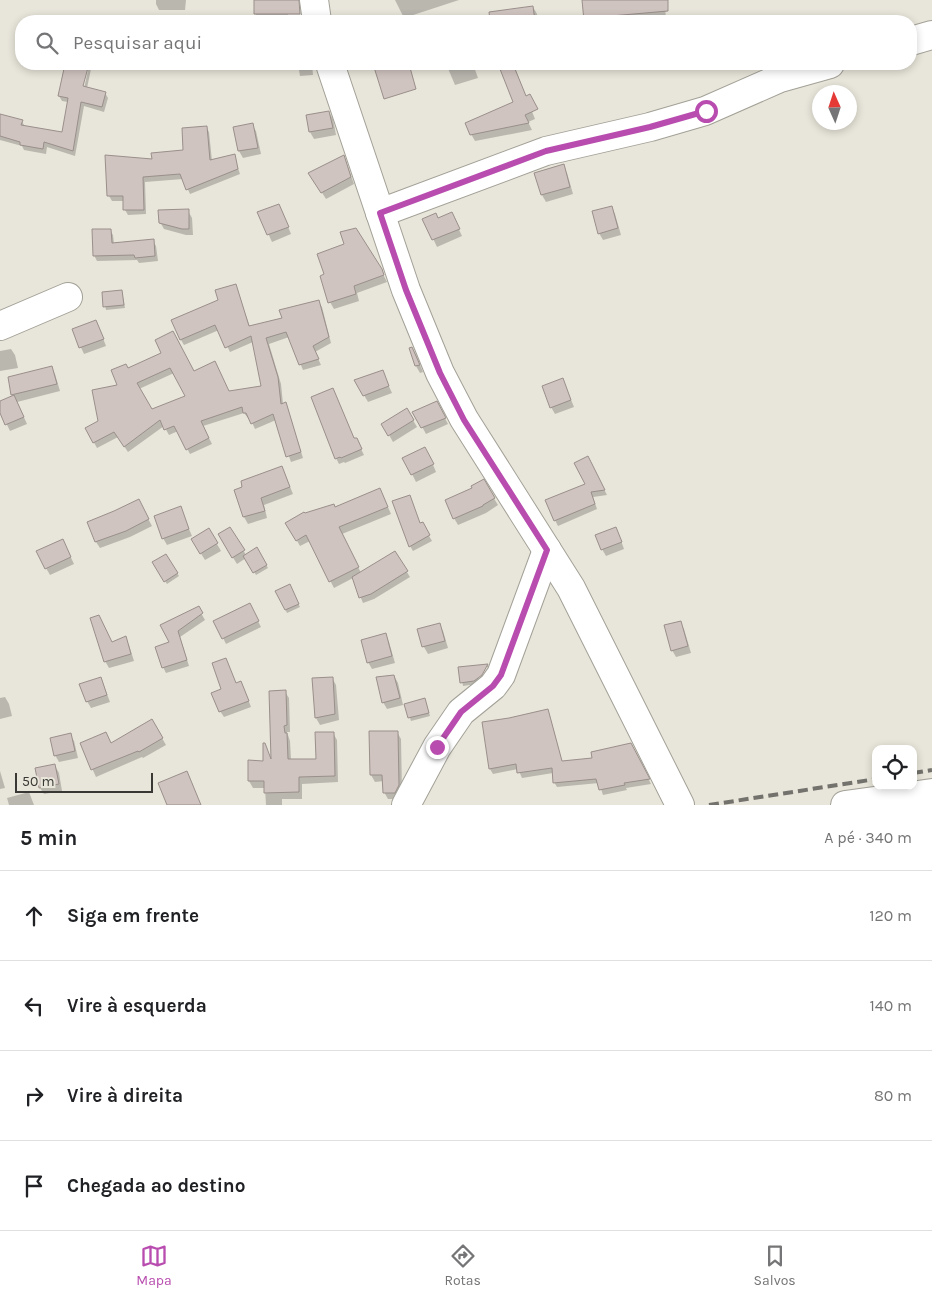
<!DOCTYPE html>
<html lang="pt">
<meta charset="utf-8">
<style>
:root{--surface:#fff;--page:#f6f6f6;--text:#202124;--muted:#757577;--line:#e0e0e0;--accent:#b84daf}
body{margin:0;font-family:Karla,sans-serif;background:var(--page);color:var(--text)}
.controls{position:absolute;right:15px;bottom:15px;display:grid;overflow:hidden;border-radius:10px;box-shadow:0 2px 8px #0003}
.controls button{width:45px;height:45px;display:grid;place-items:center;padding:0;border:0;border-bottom:1px solid var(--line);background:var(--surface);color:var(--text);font:25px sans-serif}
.compass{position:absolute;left:812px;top:85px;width:45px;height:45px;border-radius:50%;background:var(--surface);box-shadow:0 2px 8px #0003;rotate:357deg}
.scale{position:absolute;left:15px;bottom:12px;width:138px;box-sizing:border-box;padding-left:5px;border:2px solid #393834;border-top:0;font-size:14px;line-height:18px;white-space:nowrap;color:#393834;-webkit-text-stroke:4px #e8e5da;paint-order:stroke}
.stop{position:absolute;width:15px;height:15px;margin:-11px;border:4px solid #b84daf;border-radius:50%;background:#fff}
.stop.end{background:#b84daf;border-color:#fff;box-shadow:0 1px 5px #0008}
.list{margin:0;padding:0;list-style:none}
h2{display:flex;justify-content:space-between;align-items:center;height:65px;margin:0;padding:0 20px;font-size:21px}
h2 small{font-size:16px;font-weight:400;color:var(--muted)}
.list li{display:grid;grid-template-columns:32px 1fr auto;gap:15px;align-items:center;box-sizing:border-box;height:90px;padding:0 20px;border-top:1px solid var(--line)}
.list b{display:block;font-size:19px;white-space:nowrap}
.list em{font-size:16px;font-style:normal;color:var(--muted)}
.icon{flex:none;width:28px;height:28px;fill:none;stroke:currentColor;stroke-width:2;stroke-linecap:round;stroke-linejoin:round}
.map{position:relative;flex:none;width:932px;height:805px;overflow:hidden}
.search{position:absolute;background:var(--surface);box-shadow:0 2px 8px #0003;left:15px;right:15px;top:15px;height:55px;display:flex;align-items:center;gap:12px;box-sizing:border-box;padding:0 18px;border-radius:20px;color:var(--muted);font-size:19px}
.sheet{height:425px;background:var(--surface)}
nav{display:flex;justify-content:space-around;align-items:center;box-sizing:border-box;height:70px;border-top:1px solid var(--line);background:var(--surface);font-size:14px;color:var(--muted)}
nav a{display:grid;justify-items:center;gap:2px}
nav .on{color:var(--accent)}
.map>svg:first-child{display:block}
.shadow{fill:#0003;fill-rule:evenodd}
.building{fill:#d0c4c0;stroke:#9a8f8b;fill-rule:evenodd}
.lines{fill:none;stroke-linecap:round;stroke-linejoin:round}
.minor-casing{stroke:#a3a197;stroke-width:30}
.minor{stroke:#fff;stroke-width:28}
.rail{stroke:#74726c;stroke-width:4;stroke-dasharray:10 5;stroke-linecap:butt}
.route{stroke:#b84daf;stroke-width:6}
</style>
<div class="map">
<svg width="932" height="805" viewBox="0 0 932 805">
<rect width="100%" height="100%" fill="#e8e5da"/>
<!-- shadow -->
<g class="shadow">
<polygon points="156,0 186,0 185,10 159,10 156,4"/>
<polygon points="255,0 286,0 288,4 288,20 259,20 255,13"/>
<polygon points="395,0 459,0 404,18"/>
<polygon points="584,0 664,0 666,17 621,21 587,21 585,18"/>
<polygon points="533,7 537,14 538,21 511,21 510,11"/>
<polygon points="233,15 252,15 255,21 233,21"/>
<polygon points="678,19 679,21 660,21"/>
<path d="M67,64h21l3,5 -4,19 18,5 3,5 -4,14 -20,-6 -9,50 -28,-9 -1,7 -22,-4 -2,-4 -22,-6v-25l22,6 3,6 38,6 5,-31 -6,-1 -3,-5zM87,66h2l-6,27 -2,-1z"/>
<polygon points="96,64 122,64 121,70"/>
<polygon points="298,64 312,64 313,75 300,76"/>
<polygon points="363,64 382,64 382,65 365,70"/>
<polygon points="452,64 473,64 478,78 455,85 447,66"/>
<polygon points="499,64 513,64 535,119 528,122 532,130 475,141 471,134 515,103"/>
<polygon points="329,112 333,119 336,135 314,139 310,132 308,116"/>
<polygon points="252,125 256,131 261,154 243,158 239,151"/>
<polygon points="206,127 209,132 212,161 234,156 240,174 190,194 183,179 145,182 146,214 128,215 125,210 124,201 112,201 109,196 106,156 153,161 185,152"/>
<polygon points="344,156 354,184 326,199 314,180"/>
<polygon points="563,166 567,173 573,194 546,202 542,195 536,174"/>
<polygon points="612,207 615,214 621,235 603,240 599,233"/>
<polygon points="188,211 192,218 193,235 186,235 164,229 160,222"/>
<polygon points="282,212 291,234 272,242 259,213"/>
<polygon points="424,219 454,219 462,236 437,247"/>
<polygon points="110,230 113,235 114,244 153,241 156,246 158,261 139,263 137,260 97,261 94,255"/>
<polygon points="381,270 387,282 357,293 359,301 334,309 330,302 325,275"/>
<path d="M235,285l15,42 34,-8 34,-18 4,6 9,36 -16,9 6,13 -18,5 -14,-33 -20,7 12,40 2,20h2l3,6 15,48 -12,4 -15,-42 -21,9 -5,-11h-2l-4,-5 -41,13 9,18 -22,10 -12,-23 -9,4 -5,-9 -36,26 -10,-15 -21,11 -11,-20 13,-7 29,-52 35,-16 66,40 34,-6 -10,-45 -23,10 -11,-22 -35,15 -3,-5zM174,373l13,23 -35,15 -13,-22z"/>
<polygon points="122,291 125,308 106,310 103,293"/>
<polygon points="99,328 106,346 84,354 73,330"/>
<polygon points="412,348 416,355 423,372 420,373 416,366"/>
<polygon points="11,349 15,355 18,368 0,371 0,351"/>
<polygon points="51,367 55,374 60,391 17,402 27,424 10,431 0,410 0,403 14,397 9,378"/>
<polygon points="382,371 392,393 368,402 356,381"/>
<polygon points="563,380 574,407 555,414 551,407"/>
<polygon points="437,403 448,424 426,434 414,412"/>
<polygon points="407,410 417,427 393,442 383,424"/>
<polygon points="354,439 359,445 364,455 345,463 344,462 339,464 336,458"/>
<polygon points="429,455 436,472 416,482 404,458"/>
<polygon points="590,462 607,495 593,497 597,509 558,526 555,520 586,484"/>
<polygon points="282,467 293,494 264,505 267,518 248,524 244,517 236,490"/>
<polygon points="483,481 498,505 486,513 458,525 454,518 474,488"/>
<polygon points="383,496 391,514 342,534 361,573 395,553 410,577 374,599 363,603 353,578 334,588 310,541 300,546 287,523 335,508"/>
<polygon points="138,500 152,526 130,537 100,548 96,542"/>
<polygon points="180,508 192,536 167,545 163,538"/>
<polygon points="420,524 422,524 432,541 413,551 410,546"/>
<polygon points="230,528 246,555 257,549 268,568 256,575 246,558 237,564 219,535"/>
<polygon points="209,530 221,551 205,560 192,539"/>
<polygon points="619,535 624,549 606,556 602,549"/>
<polygon points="66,547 74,564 50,575 46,568"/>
<polygon points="165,555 179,576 167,584 153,563"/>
<polygon points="289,586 300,607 287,613 277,592"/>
<polygon points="198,608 205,620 180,637 189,666 166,673 163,667 170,643 162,625"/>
<polygon points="252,610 261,627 226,644 215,621"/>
<polygon points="680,622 684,629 691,653 676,657 672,650"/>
<polygon points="439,624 443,631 448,648 428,654 424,647 419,630"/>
<polygon points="386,635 389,642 395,663 372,669 368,662"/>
<polygon points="125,638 129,645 134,661 109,668 105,661 112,644"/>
<polygon points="226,659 236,685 244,689 251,707 224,717 220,711"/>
<polygon points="488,665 489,668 483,678 479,681 488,667 485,667 477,680 479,681 476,684 463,686 460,668"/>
<polygon points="394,676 398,683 403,705 387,709 383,702"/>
<polygon points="101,678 110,702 91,708 87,701"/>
<polygon points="332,678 336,685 339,720 320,725 316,718 313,679"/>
<polygon points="285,692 289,698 290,732 287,732 290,741 291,760 317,760 333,733 337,740 338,782 302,784 302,799 282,799 282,805 266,805 265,788 253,788 249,781 265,762 264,744 272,762"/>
<polygon points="5,697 9,704 12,716 0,719 0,698"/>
<polygon points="425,700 430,716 411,721 406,705"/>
<polygon points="547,711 550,716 562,762 594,759 634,750 651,784 626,788 627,790 603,795 599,783 557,787 554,782 553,773 522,778 518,769 493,774 490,769"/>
<polygon points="152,721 166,745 143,758 142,757 96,777 81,744 111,745"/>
<polygon points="397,732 401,739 402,793 399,799 388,799 384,792 384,781 375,782 371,775"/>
<polygon points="70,735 74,741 78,758 59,762 55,755"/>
<polygon points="55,766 59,773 62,791 44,794 40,788"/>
<polygon points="0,771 5,788 0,789"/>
<polygon points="29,792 34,805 9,805 7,798"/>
</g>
<!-- building -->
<g class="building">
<polygon points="254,0 299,0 300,14 254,14"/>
<polygon points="582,0 668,0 668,11 611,16 612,20 584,21"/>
<polygon points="533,6 535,21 490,21 489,12"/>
<polygon points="65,64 89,64 83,86 106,92 102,107 81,102 73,151 44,142 43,149 20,145 20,142 0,136 0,114 23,120 21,125 62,132 68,98 58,96"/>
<polygon points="373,64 409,64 416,89 384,99"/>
<polygon points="498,64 513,64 526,96 530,94 538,109 525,115 529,123 470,135 465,123 513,102"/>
<polygon points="329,111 333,128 309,132 306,115"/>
<polygon points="253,123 258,148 238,151 233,127"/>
<polygon points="207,126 210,160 235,154 238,169 186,190 180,174 143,177 144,210 123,210 123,196 107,196 105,155 152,159 151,153 183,150 182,128"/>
<polygon points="344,155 351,177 321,193 308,173"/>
<polygon points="564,164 570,187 541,195 534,173"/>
<polygon points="279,204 289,227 267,235 257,212"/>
<polygon points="612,206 618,228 598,234 592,211"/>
<polygon points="189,209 189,229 182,229 159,223 158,210"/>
<polygon points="452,212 460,229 432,240 422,219 436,213 438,218"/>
<polygon points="356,228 382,269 384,275 354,286 356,294 328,303 320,276 324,274 317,254 344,244 340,232"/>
<polygon points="92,229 111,229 112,243 154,239 155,256 135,258 134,255 93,256"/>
<path d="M236,284l13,42 33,-8 -3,-8 40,-10 10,37 -16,9 6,13 -20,6 -13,-33 -20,6 12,39 3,27 5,-2 15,50 -15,5 -13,-43 -22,10 -5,-11h-3l-1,-6 -41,14 8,17 -23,12 -12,-24 -10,4 -4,-10 -36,27 -10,-15 -21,11 -8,-15 13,-7 -6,-31 25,-5 -6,-15 15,-6 2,4 33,-15 -6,-13 18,-9 21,40 21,-10 14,30 32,-5 -10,-50 -26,12 -10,-23 -35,15 -9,-20 47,-20 -3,-10zM170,368l15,28 -33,13 -15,-26z"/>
<polygon points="122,290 124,305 103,307 102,292"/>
<polygon points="96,320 104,339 79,348 72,329"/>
<polygon points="412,347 420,365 415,366 409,348"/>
<polygon points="52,366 57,384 11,395 8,377"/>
<polygon points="383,370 389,386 363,396 354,380"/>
<polygon points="563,378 571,400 550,408 542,386"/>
<polygon points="333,388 354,438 357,438 362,449 341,458 340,457 335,459 311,397"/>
<polygon points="14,395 24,417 5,425 0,413 0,401"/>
<polygon points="437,401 446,418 421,428 412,412"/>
<polygon points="407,408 414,420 388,436 381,424"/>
<polygon points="425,447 434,464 411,475 402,458"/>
<polygon points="588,456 605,490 591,492 595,504 554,521 545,500 585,484 574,463"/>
<polygon points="282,466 290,487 261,498 265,511 243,517 234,490 242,487 241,481"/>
<polygon points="484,479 495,498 483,505 483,506 453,519 445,500 472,488 471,486"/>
<polygon points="380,488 388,507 339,527 359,567 329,582 306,535 296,541 285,523 304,512 305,513 334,504 335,507"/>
<polygon points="410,495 420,523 423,522 430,535 409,547 392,501"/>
<polygon points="139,499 149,519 126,531 95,542 87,522 114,511"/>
<polygon points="181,506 189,529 162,539 154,516"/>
<polygon points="230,527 245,550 232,558 218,534"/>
<polygon points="616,527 622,542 601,550 595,535"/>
<polygon points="209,528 218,543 200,554 191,539"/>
<polygon points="63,539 71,557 45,569 36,551"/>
<polygon points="257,547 267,565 253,573 243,556"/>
<polygon points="395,551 408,571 371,594 359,598 352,577"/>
<polygon points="166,554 178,573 164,582 152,562"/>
<polygon points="290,584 299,604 285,610 275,591"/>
<polygon points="250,603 259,621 222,639 213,621"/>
<polygon points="199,606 203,613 178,631 187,660 162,668 155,647 169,642 160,625"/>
<polygon points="99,615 112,642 126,636 131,654 104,662 90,618"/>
<polygon points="681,621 688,646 671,651 664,625"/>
<polygon points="440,623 445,641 422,647 417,629"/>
<polygon points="386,633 392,656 367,663 361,640"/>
<polygon points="226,658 236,683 241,681 249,701 219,712 211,693 221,689 212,663"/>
<polygon points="488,664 482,675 474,681 460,683 458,667"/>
<polygon points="394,675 400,698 382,703 376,677"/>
<polygon points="101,677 107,695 86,702 79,684"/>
<polygon points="333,677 335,714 315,718 312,678"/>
<polygon points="286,690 287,725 284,726 285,733 287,733 288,759 316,759 315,732 334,732 335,776 299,777 299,792 264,793 264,781 248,781 248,760 263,761 263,743 265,743 271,759 269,691"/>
<polygon points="425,698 429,713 408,718 404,704"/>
<polygon points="548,709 562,761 592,758 591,752 631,743 650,779 624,783 625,785 599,790 596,779 553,783 552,768 517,773 516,764 489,769 482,722 509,718"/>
<polygon points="152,719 163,738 139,752 138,751 91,770 80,743 106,732 111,743"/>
<polygon points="369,731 398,731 399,785 395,793 383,793 382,775 370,775"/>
<polygon points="71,733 75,751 54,756 50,738"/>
<polygon points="55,764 59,784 39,788 35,768"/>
<polygon points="187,771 201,805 167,805 158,783"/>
</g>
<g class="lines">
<!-- minor casing -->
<g class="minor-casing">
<g id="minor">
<polyline points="314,0 317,21"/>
<polyline points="911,41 932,35"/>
<polyline points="330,64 406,290 440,373 464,419 571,588 680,805"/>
<polyline points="380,213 546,151 650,127 705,111 780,78 830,64"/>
<polyline points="0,326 68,297"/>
<polyline points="406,805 437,747 461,712 493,686 501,675 547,550"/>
<polyline points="845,805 932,793"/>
</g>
</g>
<!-- minor -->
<use href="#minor" class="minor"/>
<!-- rail -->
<g class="rail">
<polyline points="913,773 932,770"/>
<polyline points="709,805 876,779"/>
</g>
</g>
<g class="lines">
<!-- route -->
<polyline class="route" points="437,747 461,712 493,686 501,675 547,550 464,420 440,373 406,290 380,213 546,151 650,127 706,111"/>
</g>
</svg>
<div class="controls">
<button><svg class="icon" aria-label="locate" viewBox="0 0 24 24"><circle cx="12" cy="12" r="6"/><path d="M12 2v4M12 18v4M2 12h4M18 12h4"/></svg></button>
</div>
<svg class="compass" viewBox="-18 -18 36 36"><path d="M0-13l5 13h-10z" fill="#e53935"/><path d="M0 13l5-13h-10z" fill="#757577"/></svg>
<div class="scale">50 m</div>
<div class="stop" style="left:706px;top:111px"></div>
<div class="stop end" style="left:437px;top:747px"></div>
<div class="search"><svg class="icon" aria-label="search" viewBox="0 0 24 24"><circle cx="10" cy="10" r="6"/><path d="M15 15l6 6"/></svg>Pesquisar aqui</div>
</div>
<section class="sheet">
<h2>5 min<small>A pé · 340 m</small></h2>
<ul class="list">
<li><svg class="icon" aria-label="ahead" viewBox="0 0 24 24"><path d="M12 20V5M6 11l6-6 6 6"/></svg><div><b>Siga em frente</b></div><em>120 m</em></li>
<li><svg class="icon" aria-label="left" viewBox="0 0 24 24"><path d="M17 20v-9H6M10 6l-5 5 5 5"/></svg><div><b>Vire à esquerda</b></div><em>140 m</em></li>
<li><svg class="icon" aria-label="right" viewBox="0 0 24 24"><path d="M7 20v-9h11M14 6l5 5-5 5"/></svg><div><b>Vire à direita</b></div><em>80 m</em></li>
<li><svg class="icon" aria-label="arrive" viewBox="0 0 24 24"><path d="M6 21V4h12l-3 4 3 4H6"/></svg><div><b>Chegada ao destino</b></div></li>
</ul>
</section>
<nav>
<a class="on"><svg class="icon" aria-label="map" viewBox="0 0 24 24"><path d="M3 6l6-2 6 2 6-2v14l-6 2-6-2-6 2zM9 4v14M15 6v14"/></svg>Mapa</a>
<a><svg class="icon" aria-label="directions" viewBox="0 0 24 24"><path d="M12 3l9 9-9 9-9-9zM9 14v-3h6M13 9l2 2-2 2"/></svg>Rotas</a>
<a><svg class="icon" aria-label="saved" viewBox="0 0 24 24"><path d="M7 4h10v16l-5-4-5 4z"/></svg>Salvos</a>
</nav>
